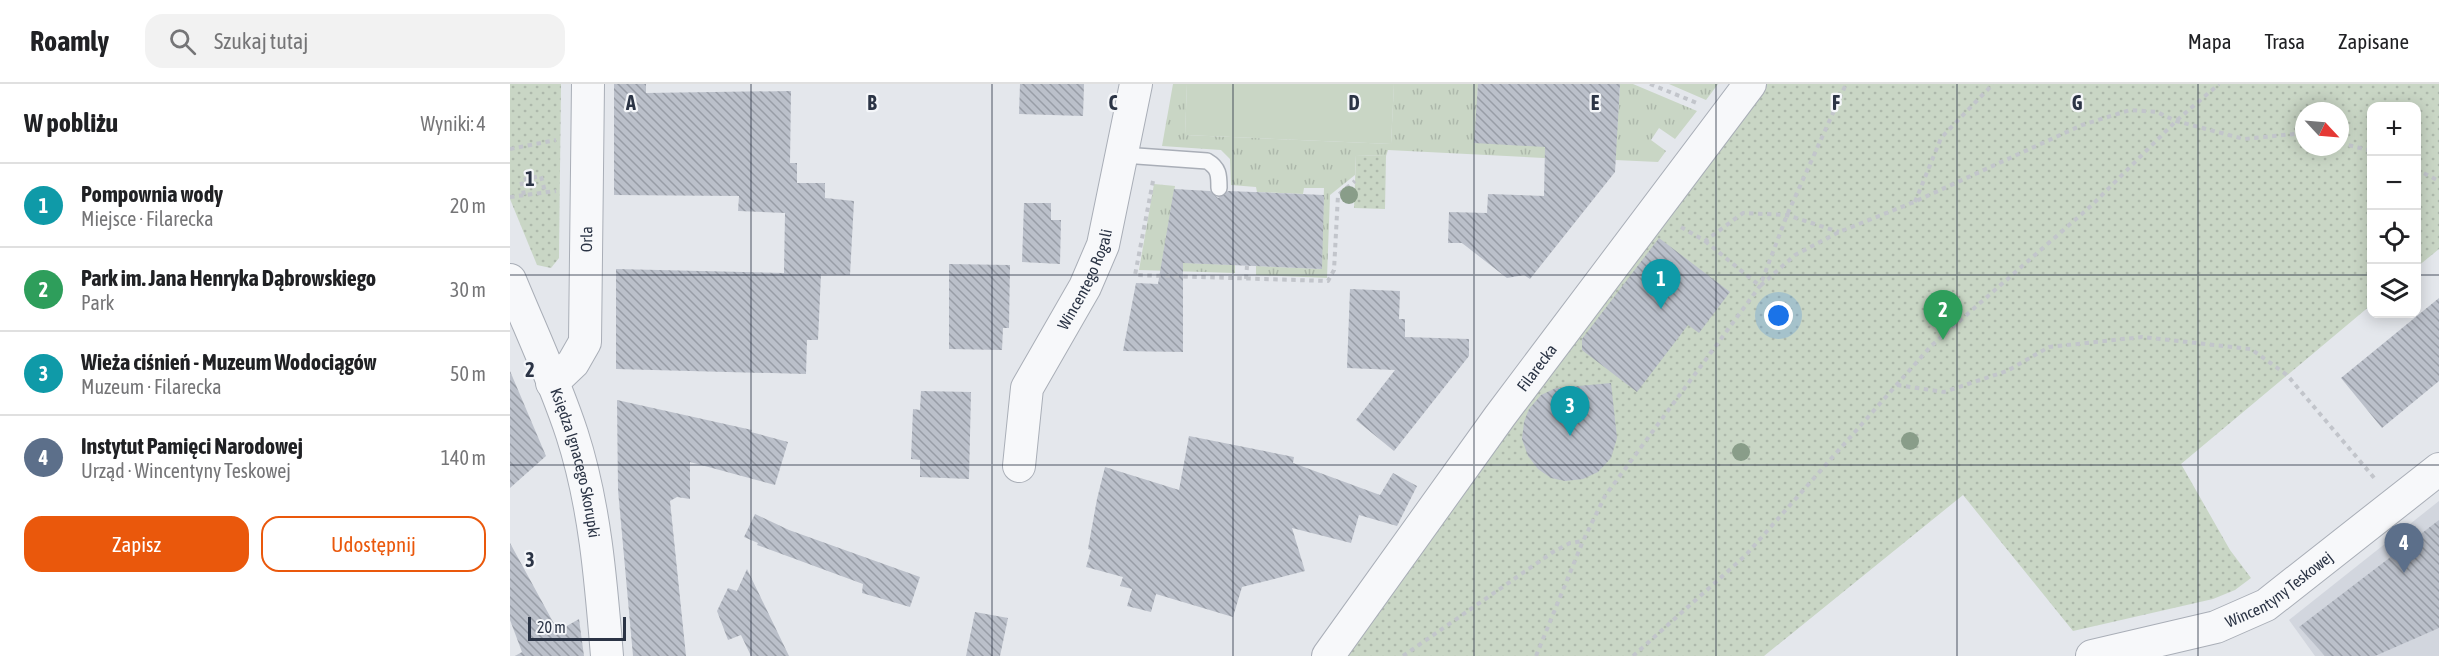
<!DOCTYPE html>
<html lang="pl">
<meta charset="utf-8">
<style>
:root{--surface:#fff;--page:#f2f2f2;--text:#202124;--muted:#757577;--line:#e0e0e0;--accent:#ea580c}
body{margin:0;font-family:"Asap Condensed",sans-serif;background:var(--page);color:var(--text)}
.controls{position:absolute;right:18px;top:18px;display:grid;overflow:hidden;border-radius:12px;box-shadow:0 3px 15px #0003}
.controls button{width:54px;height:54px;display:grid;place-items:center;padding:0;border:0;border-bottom:2px solid var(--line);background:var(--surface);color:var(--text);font:30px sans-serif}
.compass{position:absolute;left:1785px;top:18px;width:54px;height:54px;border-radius:50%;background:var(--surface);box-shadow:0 3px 15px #0003;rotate:116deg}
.scale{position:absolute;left:18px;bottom:15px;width:98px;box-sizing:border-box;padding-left:6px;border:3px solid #2b3445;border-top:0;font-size:16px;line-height:21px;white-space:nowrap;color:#2b3445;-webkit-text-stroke:4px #f4f6f9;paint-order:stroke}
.you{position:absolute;left:1269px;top:232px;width:21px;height:21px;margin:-15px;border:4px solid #fff;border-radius:50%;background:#1a73e8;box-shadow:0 0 0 9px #1a73e833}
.badge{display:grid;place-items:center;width:39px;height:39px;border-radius:50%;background:var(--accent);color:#fff;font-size:20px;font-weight:700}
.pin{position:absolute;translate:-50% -50px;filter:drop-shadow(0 2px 3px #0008)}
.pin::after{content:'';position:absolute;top:32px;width:21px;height:18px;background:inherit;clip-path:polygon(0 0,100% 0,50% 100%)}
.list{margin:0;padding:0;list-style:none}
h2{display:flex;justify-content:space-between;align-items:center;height:78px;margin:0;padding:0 24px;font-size:26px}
h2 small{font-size:20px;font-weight:400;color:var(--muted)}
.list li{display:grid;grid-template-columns:39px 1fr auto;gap:18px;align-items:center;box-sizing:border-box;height:84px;padding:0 24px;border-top:2px solid var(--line)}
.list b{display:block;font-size:22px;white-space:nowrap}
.list p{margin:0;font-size:20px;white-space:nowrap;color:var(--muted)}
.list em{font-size:20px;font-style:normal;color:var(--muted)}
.actions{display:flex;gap:12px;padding:18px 24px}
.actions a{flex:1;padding:14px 0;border:2px solid var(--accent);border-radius:18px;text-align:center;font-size:21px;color:var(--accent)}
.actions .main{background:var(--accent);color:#fff}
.icon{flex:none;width:33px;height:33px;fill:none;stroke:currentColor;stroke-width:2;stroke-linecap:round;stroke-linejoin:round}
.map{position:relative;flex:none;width:1929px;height:572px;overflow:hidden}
header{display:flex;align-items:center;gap:36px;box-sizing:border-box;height:84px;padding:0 30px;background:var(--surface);border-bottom:2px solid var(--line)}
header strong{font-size:28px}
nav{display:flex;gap:33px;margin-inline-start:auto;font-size:21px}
.search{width:420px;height:54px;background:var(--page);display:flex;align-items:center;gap:15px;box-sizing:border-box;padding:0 21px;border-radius:18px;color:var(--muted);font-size:22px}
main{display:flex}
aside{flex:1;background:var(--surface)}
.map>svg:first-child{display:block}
.built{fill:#d2d6de}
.grass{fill:url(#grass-tufts)}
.park{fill:url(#park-dots);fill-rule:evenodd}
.pitch{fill:#c9d6c5}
.building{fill:url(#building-back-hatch)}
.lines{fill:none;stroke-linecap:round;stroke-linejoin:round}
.service-casing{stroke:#a9aeb7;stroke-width:18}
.minor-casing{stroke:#a9aeb7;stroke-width:34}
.path{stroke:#c2c5cb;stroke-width:4;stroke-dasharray:4.5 4.5;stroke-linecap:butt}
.service{stroke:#f7f8fa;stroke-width:15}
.minor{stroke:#f7f8fa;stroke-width:32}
.tree{fill:#899d89}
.grid{fill:none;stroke:#2b3445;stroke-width:1.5;stroke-opacity:0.55}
.labels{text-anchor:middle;stroke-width:4.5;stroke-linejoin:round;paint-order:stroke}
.street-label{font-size:16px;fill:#2b3445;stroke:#f4f6f9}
.grid-label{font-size:20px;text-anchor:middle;font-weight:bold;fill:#2b3445;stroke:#f4f6f9;stroke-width:4.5;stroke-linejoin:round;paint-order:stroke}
</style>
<header>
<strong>Roamly</strong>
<div class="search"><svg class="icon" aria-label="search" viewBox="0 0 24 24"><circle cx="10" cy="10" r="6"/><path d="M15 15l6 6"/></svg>Szukaj tutaj</div>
<nav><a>Mapa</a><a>Trasa</a><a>Zapisane</a></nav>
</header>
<main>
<aside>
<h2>W pobliżu<small>Wyniki: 4</small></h2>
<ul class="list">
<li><span class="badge" style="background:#0f9aa8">1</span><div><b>Pompownia wody</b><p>Miejsce · Filarecka</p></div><em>20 m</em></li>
<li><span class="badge" style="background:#2e9e5b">2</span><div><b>Park im. Jana Henryka Dąbrowskiego</b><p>Park</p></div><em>30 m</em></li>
<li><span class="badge" style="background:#0f9aa8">3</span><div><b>Wieża ciśnień - Muzeum Wodociągów</b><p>Muzeum · Filarecka</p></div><em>50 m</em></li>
<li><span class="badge" style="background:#5c6f8a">4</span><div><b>Instytut Pamięci Narodowej</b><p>Urząd · Wincentyny Teskowej</p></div><em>140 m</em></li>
</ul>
<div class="actions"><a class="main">Zapisz</a><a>Udostępnij</a></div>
</aside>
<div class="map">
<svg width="1929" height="572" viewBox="0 0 1929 572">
<defs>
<pattern id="grass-tufts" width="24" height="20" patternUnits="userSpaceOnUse" patternTransform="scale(1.5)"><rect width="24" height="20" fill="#c9d6c5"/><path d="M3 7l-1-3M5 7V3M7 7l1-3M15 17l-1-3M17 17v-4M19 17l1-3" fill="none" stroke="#adb8ab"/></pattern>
<pattern id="park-dots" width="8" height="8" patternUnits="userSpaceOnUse" patternTransform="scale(1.5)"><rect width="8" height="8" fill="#c9d6c5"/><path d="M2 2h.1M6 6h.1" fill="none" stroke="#adb8ab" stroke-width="1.8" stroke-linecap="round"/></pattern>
<pattern id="building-back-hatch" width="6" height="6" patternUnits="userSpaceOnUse" patternTransform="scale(1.5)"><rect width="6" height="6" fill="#bbc0ca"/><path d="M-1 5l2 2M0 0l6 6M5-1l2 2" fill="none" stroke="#989da6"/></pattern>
</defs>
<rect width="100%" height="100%" fill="#e4e7ec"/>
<!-- built -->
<polygon class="built" points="1929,417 1929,572 1805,572 1779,536"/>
<!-- grass -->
<g class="grass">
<polygon points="663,0 677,0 675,51 881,60 884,0 968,0 965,59 1020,48 1053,75 878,66 876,72 846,71 845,91 820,111 817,194 746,191 746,182 811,185 814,104 794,104 793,110 747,108 746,103 721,101 720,75 711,66 652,62"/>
<polygon points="1110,0 1123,0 1187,27 1165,55 1149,44 1141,56 1156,67 1148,78 1105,76"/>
<polygon points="1159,0 1208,0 1196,16"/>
<polygon points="644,100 665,102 652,178 725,181 725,189 629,186"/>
</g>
<!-- park -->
<g class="park">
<polygon points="0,0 51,0 49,174 41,184 27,181 0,115"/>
<path d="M1240,0h689v165l-22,18 -1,-161h-44l-1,199 -190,159 49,86 21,28 -16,12 -22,9 -140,32 -110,-136 -199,161h-436zM1794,27h36v36h-36z"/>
<polygon points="846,71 876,72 875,125 844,124"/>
</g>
<!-- pitch -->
<polygon class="pitch" points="677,0 884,0 881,60 675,51"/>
<!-- building -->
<g class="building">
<polygon points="104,0 136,0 136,9 281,7 280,79 287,79 287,99 315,99 315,114 344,117 340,191 311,190 308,256 297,256 296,290 106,285 106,185 274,189 275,129 228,127 229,112 104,111"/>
<polygon points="510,0 574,0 573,32 509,30"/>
<polygon points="968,0 1110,0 1105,88 1020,195 1014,191 997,194 952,159 938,159 939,128 977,129 978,110 1034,112 1035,63 964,59"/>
<polygon points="664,105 700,107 708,114 718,107 814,111 812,185 673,179 673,268 613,267 626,199 648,200"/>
<polygon points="514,119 541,119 541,136 551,136 550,180 512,178"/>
<polygon points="1149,154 1220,208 1189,249 1178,241 1127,308 1072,266 1072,255"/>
<polygon points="439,180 500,181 499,244 493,244 492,266 439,265"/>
<polygon points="840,205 890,207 889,235 895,235 895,253 959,255 959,272 884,367 846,336 885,286 837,284"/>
<polygon points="1929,214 1929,297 1872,344 1831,294"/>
<polygon points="0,287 36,372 0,404"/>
<polygon points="1101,299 1107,354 1101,374 1088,388 1073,395 1055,397 1041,394 1028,385 1018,372 1012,355 1014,338 1019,325 1031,311 1046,304"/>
<polygon points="411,307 461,308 459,395 410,393 410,376 401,375 403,325 410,326"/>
<polygon points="107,316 242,346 241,348 278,358 265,401 180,378 180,415 167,413 160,417 176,572 123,572 108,406"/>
<polygon points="679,352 784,373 783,379 870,411 883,389 907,402 887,442 849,431 841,459 782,444 795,487 732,503 723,533 646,510 641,528 617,522 622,505 610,502 613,493 576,483 581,466 578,465 587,415 595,383 669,406"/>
<polygon points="245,430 279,446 410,493 400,523 352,509 353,500 247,461 248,459 234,453"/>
<polygon points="1929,436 1929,544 1865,572 1815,572 1789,543"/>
<polygon points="0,459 48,547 69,535 74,572 5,572 12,568 0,536"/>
<polygon points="237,485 279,572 241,572 231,551 218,556 207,527 218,504 227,507"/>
<polygon points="465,528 498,534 490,572 456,572"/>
</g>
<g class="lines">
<!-- service casing -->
<g class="service-casing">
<path id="service" d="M613,71l84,6c12,7 12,14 12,27"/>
</g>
<!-- minor casing -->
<g class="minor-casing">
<g id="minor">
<path id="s1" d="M0,196c21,51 45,102 62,154 23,71 29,148 35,222"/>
<path id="s2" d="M42,299l21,-20 12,-21 3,-258"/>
<path id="s3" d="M509,382l8,-78 58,-101 18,-42 33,-161"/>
<path id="s4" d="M818,572l172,-240 250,-332"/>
<path id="s5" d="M1582,572l124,-29 50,-22 173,-136"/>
</g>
</g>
<!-- path -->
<g class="path">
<polyline points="1140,0 1187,19"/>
<polyline points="1830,59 1862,67"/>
<polyline points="0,65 46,56"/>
<polyline points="1906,85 1929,97"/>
<polyline points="643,97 625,191 818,197 824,186 828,111 845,97"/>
<polyline points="14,111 11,96 31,92 35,108"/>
<polyline points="0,113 46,107"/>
<polyline points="1405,118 1431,54 1483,0"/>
<polyline points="1171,143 1195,157 1233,129 1277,131 1329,148"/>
<polyline points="1195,157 1250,202 1285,171 1329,148 1404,118 1572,41 1620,26 1647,28 1666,37 1734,55 1794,49"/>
<polyline points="736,195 737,182"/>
<polyline points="1387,301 1434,308 1497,287 1539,263 1632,253 1741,265 1777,291 1866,396"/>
<polyline points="893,572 1043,468 1060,459 1073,457"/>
<polyline points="1026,572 1073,457 1095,412 1250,202 1277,131 1336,0"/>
<polyline points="1123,572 1235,472 1421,262 1582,121 1666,37 1709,0"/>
</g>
<!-- service -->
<use href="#service" class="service"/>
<!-- minor -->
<use href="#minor" class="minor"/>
</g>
<!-- trees -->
<g class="tree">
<circle cx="839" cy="111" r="9"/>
<circle cx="1400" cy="357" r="9"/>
<circle cx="1231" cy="368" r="9"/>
</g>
<!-- grid -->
<path class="grid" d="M241,0v572M482,0v572M723,0v572M964,0v572M1206,0v572M1447,0v572M1688,0v572M0,191h1862M1906,191h23M0,381h1929"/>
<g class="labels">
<!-- street labels -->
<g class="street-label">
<text dy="6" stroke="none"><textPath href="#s2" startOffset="156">Orla</textPath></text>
<text dy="6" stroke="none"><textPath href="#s3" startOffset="202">Wincentego Rogali</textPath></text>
<text dy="6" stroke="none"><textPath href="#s4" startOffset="356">Filarecka</textPath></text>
<text dy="6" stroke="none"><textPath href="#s1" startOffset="195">Księdza Ignacego Skorupki</textPath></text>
<text dy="6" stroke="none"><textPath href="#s5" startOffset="201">Wincentyny Teskowej</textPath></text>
</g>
</g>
<g class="grid-label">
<text x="121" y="26">A</text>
<text x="362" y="26">B</text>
<text x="603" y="26">C</text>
<text x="844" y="26">D</text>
<text x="1085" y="26">E</text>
<text x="1326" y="26">F</text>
<text x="1567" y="26">G</text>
<text x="20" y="102">1</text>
<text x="20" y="293">2</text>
<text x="20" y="483">3</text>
</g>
</svg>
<div class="controls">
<button>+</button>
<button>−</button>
<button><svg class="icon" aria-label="locate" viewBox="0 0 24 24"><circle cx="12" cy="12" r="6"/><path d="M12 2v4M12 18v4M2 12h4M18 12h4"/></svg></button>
<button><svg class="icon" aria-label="layers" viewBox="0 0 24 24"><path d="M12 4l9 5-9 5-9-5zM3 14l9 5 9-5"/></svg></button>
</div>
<svg class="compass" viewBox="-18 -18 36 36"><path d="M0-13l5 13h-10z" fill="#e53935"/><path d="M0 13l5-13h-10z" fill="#757577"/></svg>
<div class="scale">20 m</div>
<div class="you"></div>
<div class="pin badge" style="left:1151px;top:225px;background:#0f9aa8">1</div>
<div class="pin badge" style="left:1433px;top:256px;background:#2e9e5b">2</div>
<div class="pin badge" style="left:1060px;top:352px;background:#0f9aa8">3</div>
<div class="pin badge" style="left:1894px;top:489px;background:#5c6f8a">4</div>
</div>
</main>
